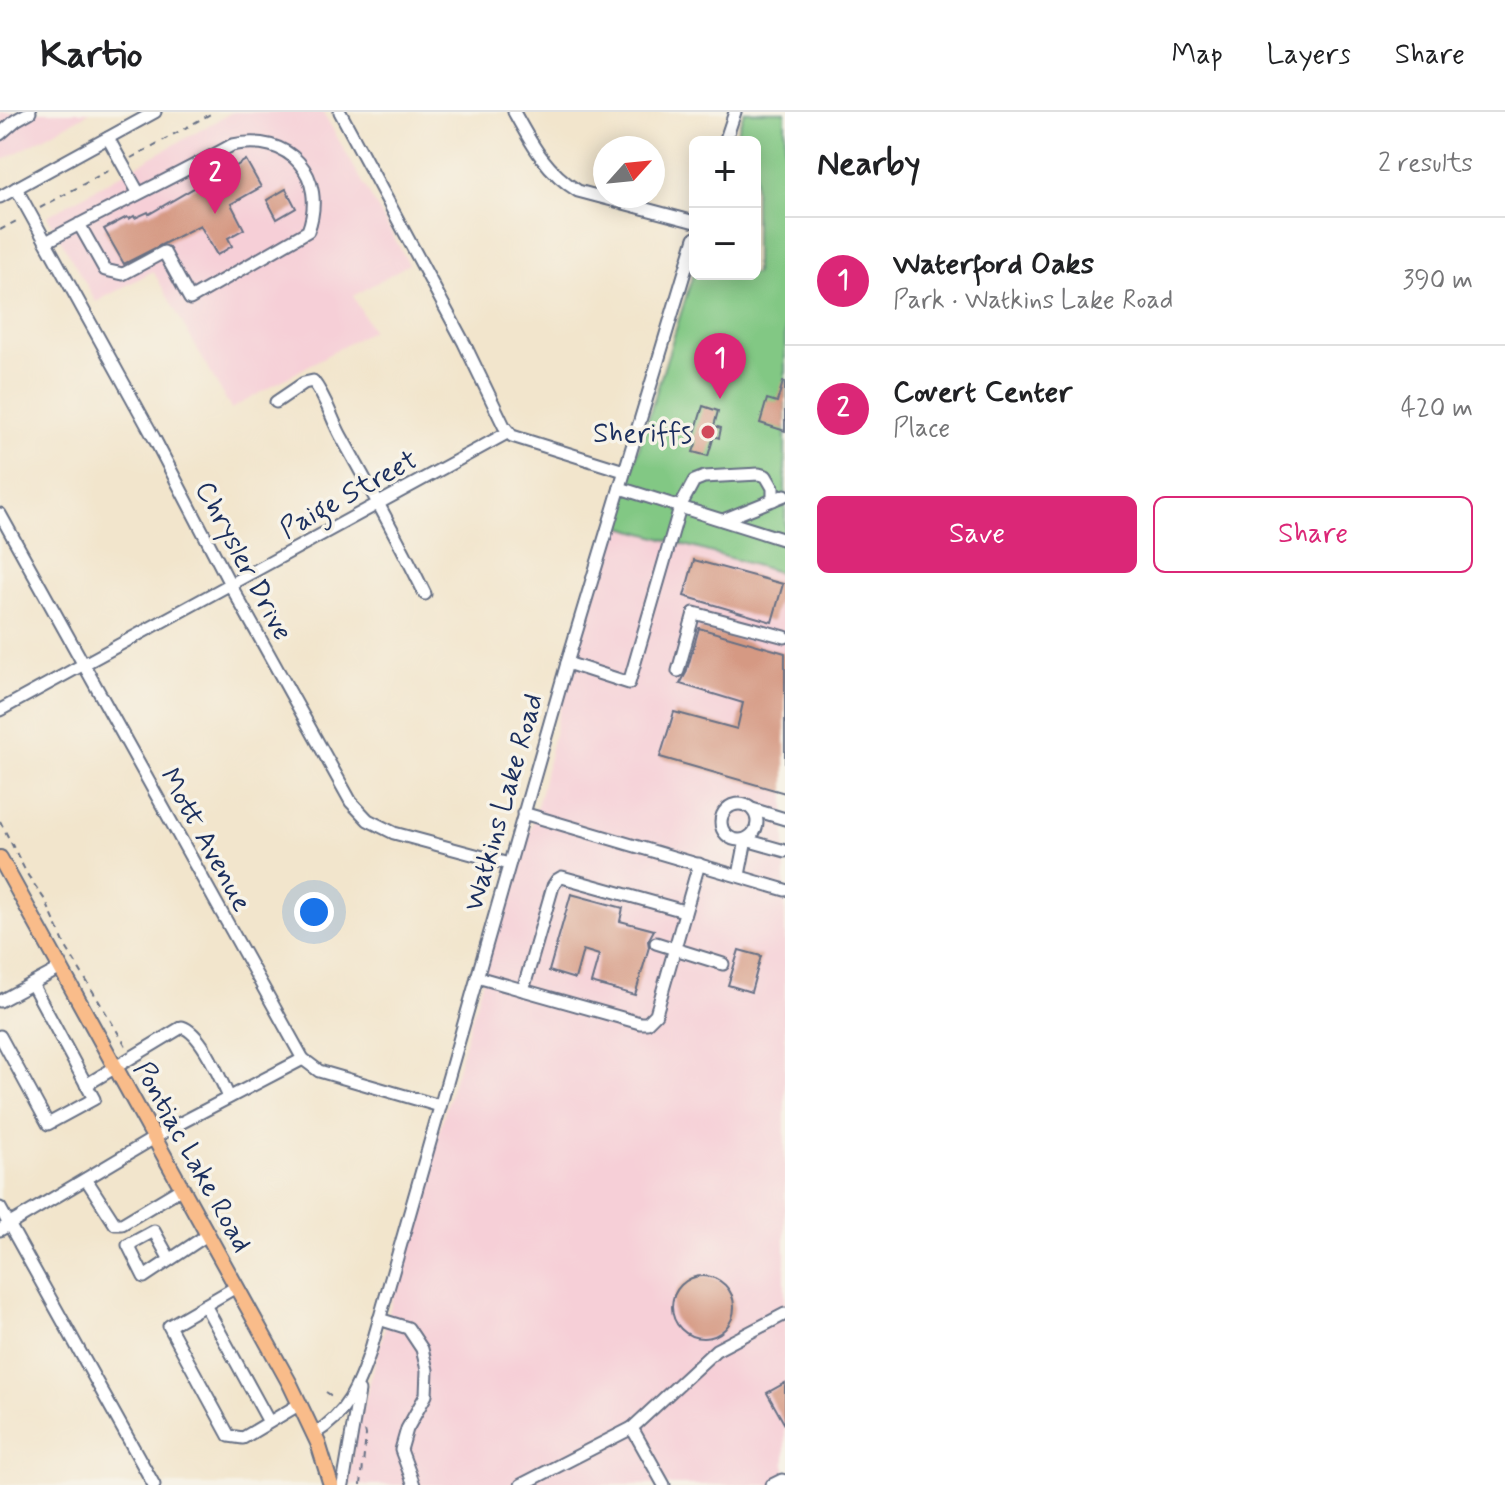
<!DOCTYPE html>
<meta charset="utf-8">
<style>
:root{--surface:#fff;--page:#f2f2f2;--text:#202124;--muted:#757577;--line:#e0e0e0;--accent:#db2777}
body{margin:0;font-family:Mynerve,sans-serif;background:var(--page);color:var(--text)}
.controls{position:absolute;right:24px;top:24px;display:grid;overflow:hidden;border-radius:12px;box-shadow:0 4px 20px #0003}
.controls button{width:72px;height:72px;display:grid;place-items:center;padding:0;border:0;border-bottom:2px solid var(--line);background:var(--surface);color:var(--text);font:40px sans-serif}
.compass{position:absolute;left:593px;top:24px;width:72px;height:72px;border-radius:50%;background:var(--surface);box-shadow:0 4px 20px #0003;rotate:63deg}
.you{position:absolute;left:314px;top:800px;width:28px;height:28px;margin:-20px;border:6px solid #fff;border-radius:50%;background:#1a73e8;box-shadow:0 0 0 12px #1a73e833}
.badge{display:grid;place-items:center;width:52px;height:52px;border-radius:50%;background:var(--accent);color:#fff;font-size:26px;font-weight:700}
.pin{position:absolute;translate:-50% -66px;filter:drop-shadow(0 2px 4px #0008)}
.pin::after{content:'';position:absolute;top:42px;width:28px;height:24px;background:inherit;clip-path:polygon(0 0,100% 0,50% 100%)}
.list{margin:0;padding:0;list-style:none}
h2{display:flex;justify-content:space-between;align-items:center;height:104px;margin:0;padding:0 32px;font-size:34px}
h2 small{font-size:26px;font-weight:400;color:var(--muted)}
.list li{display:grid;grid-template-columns:52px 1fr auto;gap:24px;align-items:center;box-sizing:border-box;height:128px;padding:0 32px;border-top:2px solid var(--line)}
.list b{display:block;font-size:30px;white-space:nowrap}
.list p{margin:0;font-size:26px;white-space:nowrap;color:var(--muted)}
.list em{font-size:26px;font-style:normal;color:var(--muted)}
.actions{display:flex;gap:16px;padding:24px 32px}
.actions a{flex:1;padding:18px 0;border:2px solid var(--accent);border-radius:12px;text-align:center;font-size:28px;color:var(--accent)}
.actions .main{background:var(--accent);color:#fff}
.map{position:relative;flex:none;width:785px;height:1373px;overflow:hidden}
header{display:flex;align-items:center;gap:48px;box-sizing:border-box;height:112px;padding:0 40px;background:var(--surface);border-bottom:2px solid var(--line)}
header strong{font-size:38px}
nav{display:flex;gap:44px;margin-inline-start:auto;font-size:28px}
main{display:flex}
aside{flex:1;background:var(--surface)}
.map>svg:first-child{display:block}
.built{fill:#f6cfd7}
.green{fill:#82c884;stroke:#4e7c71;stroke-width:2}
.building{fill:#d59983}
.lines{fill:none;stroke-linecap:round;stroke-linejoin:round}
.minor-casing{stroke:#666f84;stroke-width:15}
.major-casing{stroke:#666f84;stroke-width:18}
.path{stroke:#666f84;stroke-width:2;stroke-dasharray:6 6;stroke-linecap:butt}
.minor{stroke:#fff;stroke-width:11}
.major{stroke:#f9bc8a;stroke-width:14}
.poi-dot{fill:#d1495b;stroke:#f7f3e8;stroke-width:3}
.labels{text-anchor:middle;stroke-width:7;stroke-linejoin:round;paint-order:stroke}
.poi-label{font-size:28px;fill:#1b2f5e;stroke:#f7f3e8;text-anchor:end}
.street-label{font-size:28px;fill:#1b2f5e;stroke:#f7f3e8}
</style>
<header>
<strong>Kartio</strong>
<nav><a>Map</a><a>Layers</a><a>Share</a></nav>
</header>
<main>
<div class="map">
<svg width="785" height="1373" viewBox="0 0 785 1373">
<rect width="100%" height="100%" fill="#f7f3e8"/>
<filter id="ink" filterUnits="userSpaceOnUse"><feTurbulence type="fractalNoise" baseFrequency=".0125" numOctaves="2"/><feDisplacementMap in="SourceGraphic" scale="16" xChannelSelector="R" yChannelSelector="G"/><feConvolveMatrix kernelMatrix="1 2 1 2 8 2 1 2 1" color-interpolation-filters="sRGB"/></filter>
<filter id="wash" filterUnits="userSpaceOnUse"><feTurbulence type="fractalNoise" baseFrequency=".006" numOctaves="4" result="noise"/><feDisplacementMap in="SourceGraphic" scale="32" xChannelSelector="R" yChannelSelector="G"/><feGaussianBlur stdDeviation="1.8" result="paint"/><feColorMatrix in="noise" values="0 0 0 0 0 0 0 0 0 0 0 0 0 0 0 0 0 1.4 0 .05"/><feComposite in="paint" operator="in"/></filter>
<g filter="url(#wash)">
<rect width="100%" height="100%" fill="#f2e5cc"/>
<!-- built -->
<g class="built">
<polygon points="0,0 90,0 0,50"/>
<polygon points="232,0 323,0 409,152 353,184 372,218 231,297 153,159 96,190 47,104"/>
<polygon points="615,413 785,462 785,1373 348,1373 356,1321 419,1089 501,804 522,747 541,680 560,595"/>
</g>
<!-- green -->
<polygon class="green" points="744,0 785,0 785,462 615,413 695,156 695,162 755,162 755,30 734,30"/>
<g id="blocks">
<!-- building -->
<g class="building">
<polygon points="246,48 261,75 231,92 244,117 228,126 232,134 217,143 200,113 124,152 104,117 127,105 129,107 134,104 135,106 148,100 149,102 232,54 233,56"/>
<polygon points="286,77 296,96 277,107 267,88"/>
<polygon points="783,270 785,270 785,319 760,311 767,287 777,290"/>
<polygon points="703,294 718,299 714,314 721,316 719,326 714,324 708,344 693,340 697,329 693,327"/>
<polygon points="694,448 783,472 772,510 684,484"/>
<polygon points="699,516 785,541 785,681 660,645 674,600 737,617 743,591 680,572 686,561"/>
<polygon points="571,782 623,796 620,809 654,818 648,829 649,835 635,883 591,871 599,843 583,838 575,867 549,859"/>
<polygon points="739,838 761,844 751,880 728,873"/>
<circle cx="703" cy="1195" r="31"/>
<polygon points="785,1271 785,1313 767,1281"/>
</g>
</g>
</g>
<g filter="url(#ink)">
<use href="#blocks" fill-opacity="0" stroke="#666f84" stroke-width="2"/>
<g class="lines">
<!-- minor casing -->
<g class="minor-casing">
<g id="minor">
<polyline points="340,0 464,231 504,314 512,324 624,359"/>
<path d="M514,0c17,31 32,60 64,79l117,31"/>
<polyline points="0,22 16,8 30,0"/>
<polyline points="108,26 138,80"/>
<polyline points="725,30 735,0"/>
<polyline points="16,76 154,326 231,474 351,690 368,708 394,721 509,752"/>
<polyline points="0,85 155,0"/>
<path d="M46,130c62,-34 125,-63 186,-97 57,-13 96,31 76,86l-118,68 -26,-47 -41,22 -18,-4 -26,-46"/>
<path d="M276,290l28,-19 9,-2c13,16 18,37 28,55 29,52 58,104 84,158"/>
<polyline points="620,376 785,428"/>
<polyline points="0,402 303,947 319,959 440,994"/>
<polyline points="723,408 785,383"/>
<polyline points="567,551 629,571 680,395 694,369 704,365 759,362 766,364 773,376 773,388"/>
<polyline points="678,559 694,501 785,525"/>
<polyline points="0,598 509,320"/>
<circle cx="739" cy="710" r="18"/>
<polyline points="752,697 785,707"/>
<polyline points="523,701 785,778"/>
<polyline points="739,763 746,728 785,739"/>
<polyline points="656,831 723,852"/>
<polyline points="477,865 640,911 647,911 656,902 699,752"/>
<polyline points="523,878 553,774 557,768 562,765 684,799"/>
<polyline points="0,889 61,856"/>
<polyline points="0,924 48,1012 94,987 32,872"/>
<path d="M86,973l96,-58c20,6 38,52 47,70"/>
<polyline points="86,1067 115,1112 122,1112 182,1076"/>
<polyline points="0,1096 154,1373"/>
<polyline points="0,1118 171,1016 303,947"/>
<polyline points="169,1146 154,1119 128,1133 144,1165 207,1123"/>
<polyline points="236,1175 169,1214 229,1324 243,1326 300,1292"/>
<polyline points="205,1193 269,1310"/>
<polyline points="379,1207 408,1216 422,1237 427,1258 426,1283 407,1317 401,1338 414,1373"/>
<polyline points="632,1316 716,1238 785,1202"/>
<path d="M314,1322c33,-20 44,-47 56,-82l197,-689 128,-425"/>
<polyline points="343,1373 359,1279"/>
<polyline points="521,1373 632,1316 664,1373"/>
<polyline points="772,1373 782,1368 785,1369"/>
</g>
</g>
<!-- major casing -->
<g class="major-casing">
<polyline id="major" points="0,746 290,1272 318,1331 331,1373"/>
</g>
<!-- path -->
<g class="path">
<polyline points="131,46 214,0"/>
<polyline points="40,96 111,57"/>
<polyline points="0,118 20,107"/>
<polyline points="0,709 27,762 45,788 66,835 126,934"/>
<polyline points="136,954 164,1005"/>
<polyline points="326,1280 335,1286"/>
<polyline points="361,1373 366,1323 364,1315"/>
</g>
<!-- minor -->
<use href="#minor" class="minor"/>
<!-- major -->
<use href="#major" class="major"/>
</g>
</g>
<!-- markers -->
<circle class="poi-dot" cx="708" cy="320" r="8"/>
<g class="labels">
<!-- poi labels -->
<g class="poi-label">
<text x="692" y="330">Sheriffs</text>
</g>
<!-- street labels -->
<g class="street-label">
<text transform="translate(348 381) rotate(-29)" y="10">Paige Street</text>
<text transform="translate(245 448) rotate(62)" y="10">Chrysler Drive</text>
<text transform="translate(502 690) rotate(-74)" y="10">Watkins Lake Road</text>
<text transform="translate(207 727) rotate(61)" y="10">Mott Avenue</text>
<text transform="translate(194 1044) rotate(61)" y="10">Pontiac Lake Road</text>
</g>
</g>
</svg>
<div class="controls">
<button>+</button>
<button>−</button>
</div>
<svg class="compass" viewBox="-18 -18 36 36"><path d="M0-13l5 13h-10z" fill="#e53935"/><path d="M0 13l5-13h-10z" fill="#757577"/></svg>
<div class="you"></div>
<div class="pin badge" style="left:720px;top:287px">1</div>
<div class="pin badge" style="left:215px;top:102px">2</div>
</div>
<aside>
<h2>Nearby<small>2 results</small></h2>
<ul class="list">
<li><span class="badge">1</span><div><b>Waterford Oaks</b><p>Park · Watkins Lake Road</p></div><em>390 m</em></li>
<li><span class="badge">2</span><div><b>Covert Center</b><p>Place</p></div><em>420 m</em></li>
</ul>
<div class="actions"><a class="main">Save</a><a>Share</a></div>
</aside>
</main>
